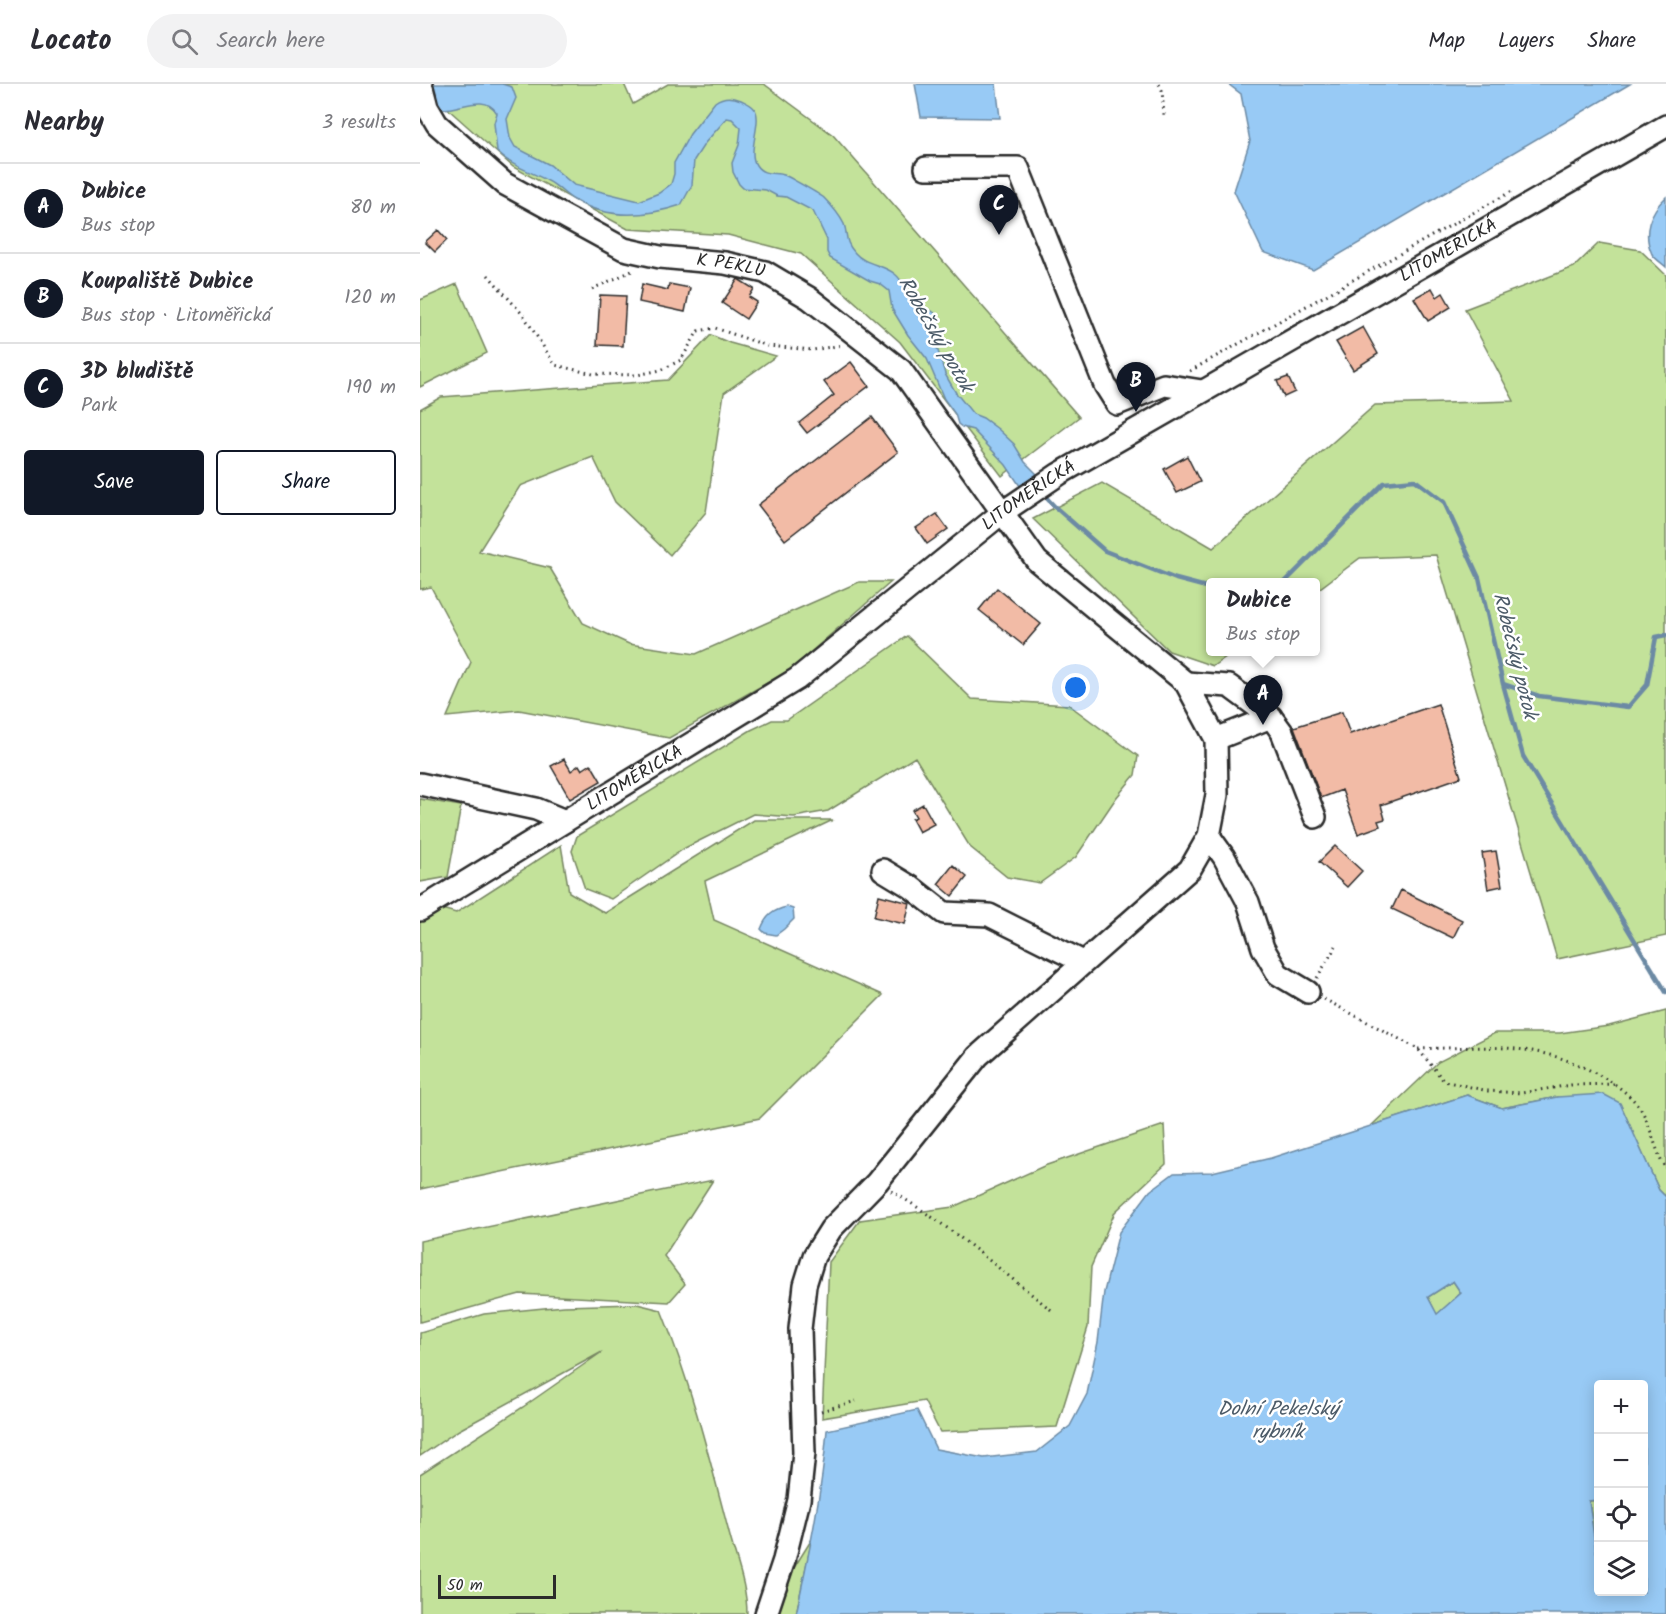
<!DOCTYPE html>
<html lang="en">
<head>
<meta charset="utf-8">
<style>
  body { margin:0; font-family:Kalam,sans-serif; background:#f2f2f3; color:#2b2b33 }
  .controls { position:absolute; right:18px; bottom:18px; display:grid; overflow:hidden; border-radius:6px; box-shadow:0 3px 15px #0003 }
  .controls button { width:54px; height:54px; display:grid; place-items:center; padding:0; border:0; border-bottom:2px solid #e1e1e2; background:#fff; color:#2b2b33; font:30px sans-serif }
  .scale { position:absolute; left:18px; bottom:15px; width:118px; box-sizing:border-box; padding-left:6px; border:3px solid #2b2b2b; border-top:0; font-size:16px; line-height:21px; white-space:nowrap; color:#2b2b2b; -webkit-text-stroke:4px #fff; paint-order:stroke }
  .you { position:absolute; left:656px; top:604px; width:21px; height:21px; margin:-15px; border:4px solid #fff; border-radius:50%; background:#1a73e8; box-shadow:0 0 0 9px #1a73e833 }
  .badge { display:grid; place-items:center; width:39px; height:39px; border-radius:50%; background:#111827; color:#fff; font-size:20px; font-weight:700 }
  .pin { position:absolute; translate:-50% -50px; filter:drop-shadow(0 2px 3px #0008) }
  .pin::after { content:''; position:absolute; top:32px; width:21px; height:18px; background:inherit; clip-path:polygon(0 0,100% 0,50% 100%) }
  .popup { position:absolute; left:786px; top:494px; width:114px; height:78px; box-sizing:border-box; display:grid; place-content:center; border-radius:6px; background:#fff; filter:drop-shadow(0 2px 4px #0005); font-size:20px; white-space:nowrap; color:#7c7c81 }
  .popup b { font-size:22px; color:#2b2b33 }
  .popup::after { content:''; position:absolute; left:50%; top:100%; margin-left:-12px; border:12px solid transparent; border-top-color:#fff }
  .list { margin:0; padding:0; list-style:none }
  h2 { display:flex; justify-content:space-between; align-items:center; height:78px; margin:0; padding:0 24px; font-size:26px }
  h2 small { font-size:20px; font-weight:400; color:#7c7c81 }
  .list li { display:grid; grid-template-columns:39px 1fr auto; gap:18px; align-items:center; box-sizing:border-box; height:90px; padding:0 24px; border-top:2px solid #e1e1e2 }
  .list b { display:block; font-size:22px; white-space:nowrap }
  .list p { margin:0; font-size:20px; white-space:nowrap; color:#7c7c81 }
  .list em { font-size:20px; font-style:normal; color:#7c7c81 }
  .actions { display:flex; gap:12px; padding:18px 24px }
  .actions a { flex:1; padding:14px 0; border:2px solid #111827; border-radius:6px; text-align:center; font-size:21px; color:#111827 }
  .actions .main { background:#111827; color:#fff }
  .icon { flex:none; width:33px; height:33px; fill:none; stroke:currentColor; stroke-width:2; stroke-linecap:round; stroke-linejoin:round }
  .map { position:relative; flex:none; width:1246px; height:1530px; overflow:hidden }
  header { display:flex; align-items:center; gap:36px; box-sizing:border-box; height:84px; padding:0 30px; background:#fff; border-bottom:2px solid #e1e1e2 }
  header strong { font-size:28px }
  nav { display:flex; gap:33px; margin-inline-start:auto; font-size:21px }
  .search { width:420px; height:54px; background:#f2f2f3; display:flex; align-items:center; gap:15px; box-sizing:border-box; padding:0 21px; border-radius:33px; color:#7c7c81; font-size:22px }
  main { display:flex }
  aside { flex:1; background:#fff }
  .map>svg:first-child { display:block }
  .green { fill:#c3e29a; stroke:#778662; stroke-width:1.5 }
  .water { fill:#98caf5; stroke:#6c8aa4; stroke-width:1.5; fill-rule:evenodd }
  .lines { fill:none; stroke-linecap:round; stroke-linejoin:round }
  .stream { stroke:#6c8aa4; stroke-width:4.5 }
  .building { fill:#f2bba6; stroke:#2b2b2b; stroke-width:1.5 }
  .minor-casing { stroke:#2b2b2b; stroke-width:26 }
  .path { stroke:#2b2b2b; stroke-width:3; stroke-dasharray:1.5 4.5; stroke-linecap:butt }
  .minor { stroke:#fff; stroke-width:21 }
  .labels { text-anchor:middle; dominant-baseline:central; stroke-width:5; stroke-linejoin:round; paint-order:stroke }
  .street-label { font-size:18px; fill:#2b2b2b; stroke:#fff }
  .water-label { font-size:20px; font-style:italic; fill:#4c5b68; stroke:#fff }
</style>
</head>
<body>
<header>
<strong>Locato</strong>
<div class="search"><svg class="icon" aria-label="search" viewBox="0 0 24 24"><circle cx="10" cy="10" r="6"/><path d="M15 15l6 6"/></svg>Search here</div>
<nav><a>Map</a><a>Layers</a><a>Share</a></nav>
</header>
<main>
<aside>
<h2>Nearby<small>3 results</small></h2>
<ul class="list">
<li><span class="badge">A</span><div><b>Dubice</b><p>Bus stop</p></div><em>80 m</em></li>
<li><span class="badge">B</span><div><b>Koupaliště Dubice</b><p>Bus stop · Litoměřická</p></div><em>120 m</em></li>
<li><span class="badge">C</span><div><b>3D bludiště</b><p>Park</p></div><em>190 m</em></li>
</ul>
<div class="actions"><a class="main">Save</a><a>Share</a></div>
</aside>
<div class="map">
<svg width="1246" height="1530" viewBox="0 0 1246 1530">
  <rect width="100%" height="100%" fill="#fff"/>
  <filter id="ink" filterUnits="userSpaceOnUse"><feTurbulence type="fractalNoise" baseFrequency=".0167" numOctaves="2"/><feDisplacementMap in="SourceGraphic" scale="12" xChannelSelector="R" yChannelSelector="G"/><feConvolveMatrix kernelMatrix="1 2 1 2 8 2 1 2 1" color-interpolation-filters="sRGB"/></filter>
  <g filter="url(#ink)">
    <path class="green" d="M26,0H204L213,20L248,0H344L413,51L659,333L582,392L480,258L381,170L308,151L208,145L93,83L29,26Z
      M1179,159L1220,166L1246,191V852L1137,875L1016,471L940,474L896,507V498H790V568H813L793,582L749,567L613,435L682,399L793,464L955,321L1094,317L1045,225L1154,183Z
      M37,200L67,269L0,303V216Z
      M291,251L310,259L356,272L304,309L286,428L250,471L195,418L173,373L100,402L59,467L130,484L163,539L209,560L276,570L439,498H471L370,586L249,654L99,626L27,633L51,578L11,503L0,505V325L21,313L248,296Z
      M487,552L552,615L649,621L718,672L715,691L696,714L656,773L620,799L587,793L550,763L495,673L408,727L374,733L333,730L265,764L191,815L165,805L152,767L157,752L331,646L352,636H367Z
      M0,715L41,722L28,793L0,798Z
      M334,736H413L285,797L294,836L463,911L340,1034L0,1105V819L36,829L141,761L149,808L185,829Z
      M1246,927V1113L1239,1106L1200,1020L1137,1013L1082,1024L1047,1011L951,1042L1018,978L1075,949H1140L1189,942Z
      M744,1041L746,1080L695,1128L671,1183L668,1243L637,1343L520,1348L504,1317L402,1334L409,1178L440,1136L533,1123L624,1082Z
      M293,1096L244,1172L265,1200L249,1218L100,1210L0,1238V1157Z
      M1033,1197L1041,1209L1017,1231L1008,1213Z
      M217,1220L241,1226C270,1297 289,1372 308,1445C315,1474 327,1500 327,1530H0V1390L103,1323L182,1268L39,1346L0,1372V1249L64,1230L144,1222Z
      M1178,1416V1471L1176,1468L1169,1417Z
      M392,1455L376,1530H345Z"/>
    <path class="water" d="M6,0H82L92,3L96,14L87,35L90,54L95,63L130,81L154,101L219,117L239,109L251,100L254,90V79L270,50L295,18C303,12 312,12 321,16C325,18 330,20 333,23C345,34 326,66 336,81C343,92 354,88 364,91C369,93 401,111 404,114C410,120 420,132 424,140C428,151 424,157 435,169C445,181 463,180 475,190C488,200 487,217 501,226C511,225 514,227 520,235L515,257L525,290L536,309L553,330L563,334L578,345L594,360L605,378L618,391L600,402L586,381L553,346L542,343L538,340L535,330L524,315L507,275L488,251L472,225L469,207L460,200L450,197L410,174L407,168V156L393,127L366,113L357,112L346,106L323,104L319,100L313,88L312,79L319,61L321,44L312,35L307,34L285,59L274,76L272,101L261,121C225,133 187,135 154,116C145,111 138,102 128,97C110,87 91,82 77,68L74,39L77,29C65,9 41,25 23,25L13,13Z
      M495,0H576L580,34L501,33Z
      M808,0H1210L893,186L843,168L814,107L830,57L821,10Z
      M1246,113V183C1242,179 1235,175 1232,170C1222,148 1230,128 1246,113Z
      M367,823L373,825L374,835L364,845L356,851L345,849L341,845C346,832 353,826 367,823Z
      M1183,1010L1200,1019L1239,1106L1246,1113V1530H376C389,1469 402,1409 407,1346L497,1326L516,1365L564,1374L617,1368L650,1342L667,1310L678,1258L684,1208L699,1148L730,1107L754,1089L792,1088L851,1074L1047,1011L1082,1024L1137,1013ZM1033,1197L1041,1209L1017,1230L1008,1213ZM1178,1300H1224V1508H1178V1471L1176,1468L1169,1417L1178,1416Z"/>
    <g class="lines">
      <path class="stream" d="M622,409L635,423L685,467L756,495L790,504
        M865,498L964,399L995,396L1024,418L1059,494L1083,600L1103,672L1246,908
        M1083,600L1119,612L1208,623L1227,601L1236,553L1246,551"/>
    </g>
    <path class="building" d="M18,146L27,156L15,168L5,158Z
      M318,195L334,205L329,213L337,218L326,235L302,219Z
      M222,200L248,206L249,200L270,204L265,228L219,218Z
      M1012,204L1017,213L1023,209L1031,223L1008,237L994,214Z
      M180,211L206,212L203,262L177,261Z
      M943,243L958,270L933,286L916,258Z
      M431,278L449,302L387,349L379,339L414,311L404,298Z
      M868,293L875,308L864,313L857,297Z
      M452,333L478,368L365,456L338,421Z
      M767,372L780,398L757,409L744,385Z
      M517,430L528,445L507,460L496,444Z
      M577,504L621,540L603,561L559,526Z
      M1018,620L1041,693L961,721L965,735L958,737L960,742L938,750L922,706L901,714L874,643L922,628L930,650Z
      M144,675L151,687L159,681L162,686L171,680L181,697L150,715L131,682Z
      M503,720L514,740L499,748L492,735L496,733L492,726Z
      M915,762L942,787L927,803L899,778Z
      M1076,767L1082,802L1068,805L1062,769Z
      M533,781L547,793L532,812L518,800Z
      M981,806L1042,836L1033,854L972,825Z
      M459,811L490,819L485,840L454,833Z"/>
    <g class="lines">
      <defs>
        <g id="minor">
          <path id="s1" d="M1,0L7,23L17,40L85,100L204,165L240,173L305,179L345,188L389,214L481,286L617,477L766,599L796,655L797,711L789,752L770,785L558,972L457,1098L411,1145L394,1172L385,1201L380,1245L384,1369L379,1416L364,1476L346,1530"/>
          <path d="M506,84H598L685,301L697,320L744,301L782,307"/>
          <path d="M766,599L809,602L851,633L862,648L895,733"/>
          <path d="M796,655L851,633"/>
          <path d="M0,700L116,725L145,737"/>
          <path d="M789,752L804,773L828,818L843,864L858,890L888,908"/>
          <path d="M463,786L491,803L524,829L569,831L663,878"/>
          <path id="s2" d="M0,826L377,595L583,428L639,390L1246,42"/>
        </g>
      </defs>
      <use href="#minor" class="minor-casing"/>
      <path class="path" d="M739,0L742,6L744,31
        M68,191L104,232L135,281L173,290L217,291L241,286L261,276L278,247L295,244L348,262L393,266L422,261
        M172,205L214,186
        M770,287L1094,106
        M897,894L916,862
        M904,915L998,965L1024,997L1068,1007L1101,1009L1151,1001L1197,1000
        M998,965C1063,963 1118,957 1177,990C1193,998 1209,1009 1220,1024C1228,1035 1236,1065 1242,1079L1246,1084
        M471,1107C530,1141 581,1187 634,1228
        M401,1327L436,1317"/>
      <use href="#minor" class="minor"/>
    </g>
  </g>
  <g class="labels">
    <g class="street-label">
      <text stroke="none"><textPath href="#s2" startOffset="1224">LITOMĚŘICKÁ</textPath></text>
      <text stroke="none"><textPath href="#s1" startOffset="378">K PEKLU</textPath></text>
      <text stroke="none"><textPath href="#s2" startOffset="738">LITOMĚŘICKÁ</textPath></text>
      <text stroke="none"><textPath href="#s2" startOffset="252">LITOMĚŘICKÁ</textPath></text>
    </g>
    <g class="water-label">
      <text transform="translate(515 251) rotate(60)">Robečský potok</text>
      <text transform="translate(1094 572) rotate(76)">Robečský potok</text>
      <text x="858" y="1326">Dolní Pekelský<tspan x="858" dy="23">rybník</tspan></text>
    </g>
  </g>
</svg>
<div class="controls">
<button>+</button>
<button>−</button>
<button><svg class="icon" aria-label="locate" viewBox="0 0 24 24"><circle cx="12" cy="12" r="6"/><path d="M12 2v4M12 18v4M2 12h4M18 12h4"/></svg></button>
<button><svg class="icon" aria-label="layers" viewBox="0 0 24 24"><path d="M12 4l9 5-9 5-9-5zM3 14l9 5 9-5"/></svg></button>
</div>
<div class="scale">50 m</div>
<div class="you"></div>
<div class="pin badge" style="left:843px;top:641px">A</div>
<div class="popup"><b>Dubice</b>Bus stop</div>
<div class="pin badge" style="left:716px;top:328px">B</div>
<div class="pin badge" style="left:579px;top:151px">C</div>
</div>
</main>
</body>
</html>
